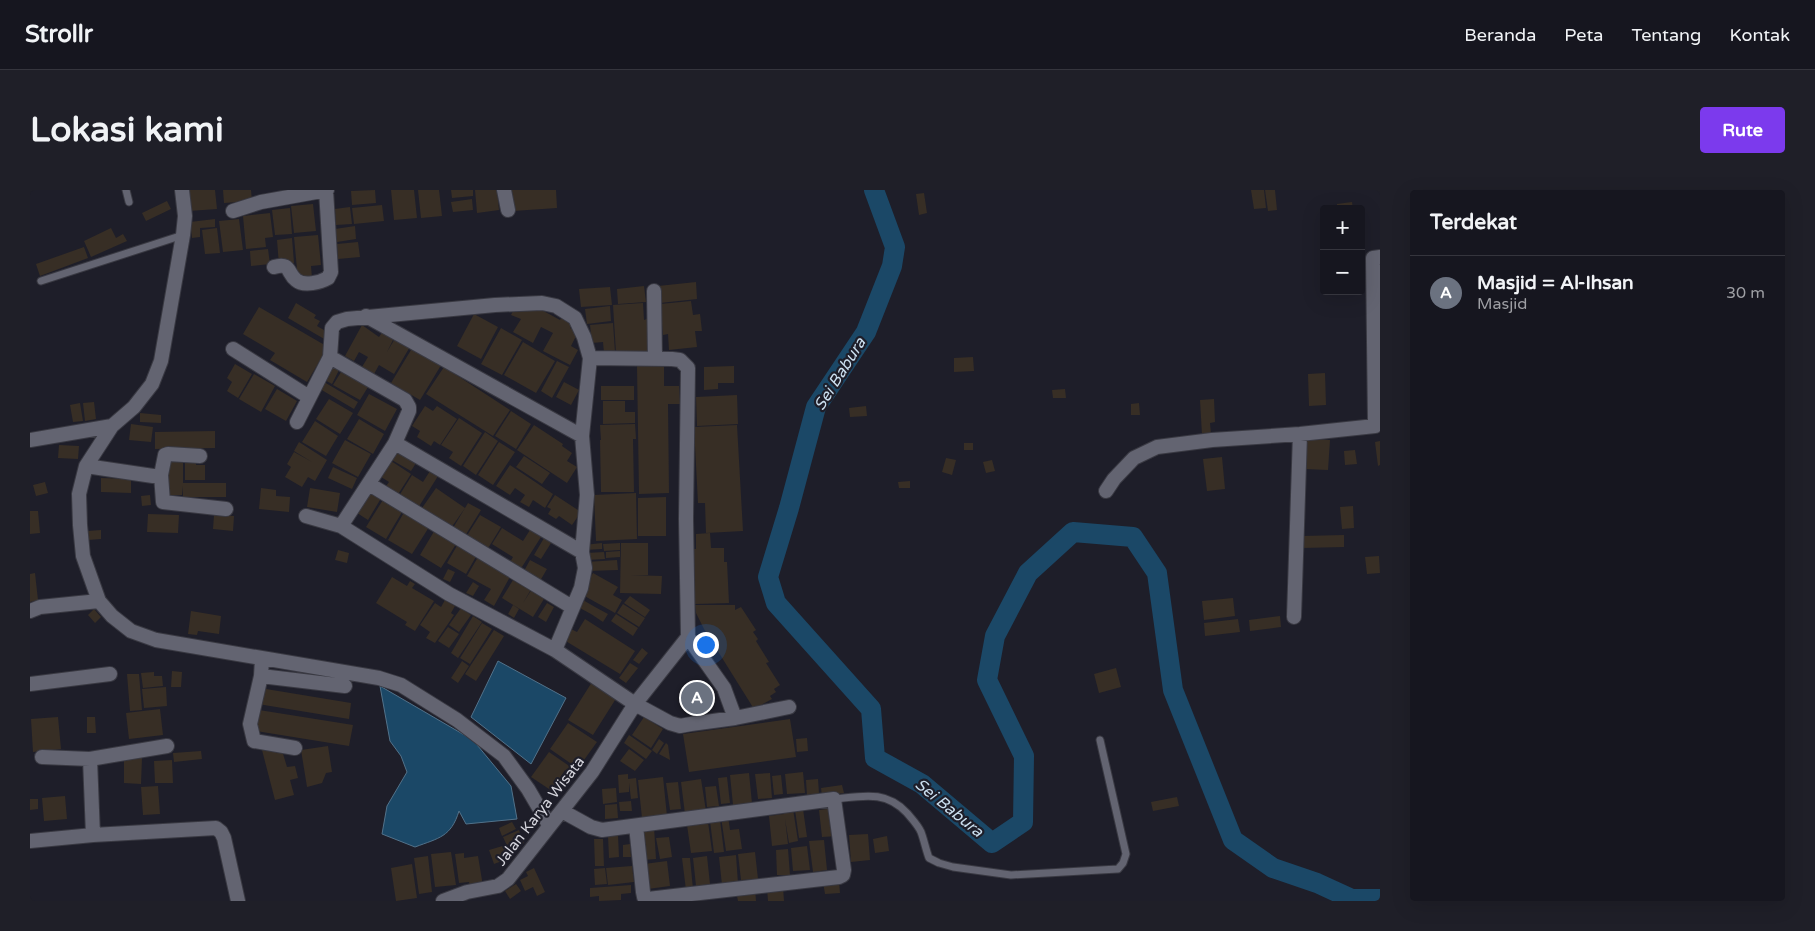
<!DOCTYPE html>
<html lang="id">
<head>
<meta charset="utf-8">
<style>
  body { margin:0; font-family:"Varela Round",sans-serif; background:#1f1f28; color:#f1f3f6 }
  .controls { position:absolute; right:15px; top:15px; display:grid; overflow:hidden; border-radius:5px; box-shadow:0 5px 20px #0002 }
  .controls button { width:45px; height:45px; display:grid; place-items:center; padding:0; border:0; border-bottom:1px solid #35353d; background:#16161f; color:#f1f3f6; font:25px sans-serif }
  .you { position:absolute; left:675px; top:454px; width:18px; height:18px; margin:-12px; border:4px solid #fff; border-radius:50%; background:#1a73e8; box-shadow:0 0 0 8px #1a73e833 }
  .badge { display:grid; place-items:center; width:32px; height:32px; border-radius:50%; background:#7c3aed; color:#fff; font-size:16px; font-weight:700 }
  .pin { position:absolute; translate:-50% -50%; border:2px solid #fff; box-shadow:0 1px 5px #0006 }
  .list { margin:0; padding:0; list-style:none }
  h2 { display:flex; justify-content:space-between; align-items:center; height:65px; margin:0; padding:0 20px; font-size:21px }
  h2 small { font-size:16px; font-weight:400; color:#9e9fa4 }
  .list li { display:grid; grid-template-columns:32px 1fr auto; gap:15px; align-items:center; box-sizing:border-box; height:75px; padding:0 20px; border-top:1px solid #35353d }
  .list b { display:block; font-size:19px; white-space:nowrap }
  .list p { margin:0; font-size:16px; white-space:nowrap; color:#9e9fa4 }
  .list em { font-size:16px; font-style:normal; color:#9e9fa4 }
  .map { position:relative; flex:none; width:1350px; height:711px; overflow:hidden; border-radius:5px }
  header { display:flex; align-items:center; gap:30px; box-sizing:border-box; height:70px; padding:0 25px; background:#16161f; border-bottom:1px solid #35353d }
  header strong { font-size:24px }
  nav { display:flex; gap:28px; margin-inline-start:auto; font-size:18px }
  .intro { display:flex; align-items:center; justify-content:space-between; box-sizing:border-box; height:120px; padding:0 30px }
  h1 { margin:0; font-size:35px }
  .button { padding:12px 22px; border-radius:5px; background:#7c3aed; color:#fff; font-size:18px; font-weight:700 }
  main { display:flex; gap:30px; padding:0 30px }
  aside { flex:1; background:#16161f; border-radius:5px; box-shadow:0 5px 20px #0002 }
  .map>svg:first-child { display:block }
  .water { fill:#1b4867; stroke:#52728a }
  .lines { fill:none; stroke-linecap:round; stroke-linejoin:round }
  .river { stroke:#1b4867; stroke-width:20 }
  .building { fill:#372e25 }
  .service-casing { stroke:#393942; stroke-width:9 }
  .minor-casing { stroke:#393942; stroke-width:16 }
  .service { stroke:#636471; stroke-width:7 }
  .minor { stroke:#636471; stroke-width:14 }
  .labels { text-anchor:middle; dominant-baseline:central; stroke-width:4.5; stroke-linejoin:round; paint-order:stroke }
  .street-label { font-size:15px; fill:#d4d4dc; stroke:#1e1e29 }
  .water-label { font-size:16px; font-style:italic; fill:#cbdfef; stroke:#1e1e29 }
</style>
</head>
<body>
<header>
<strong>Strollr</strong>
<nav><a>Beranda</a><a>Peta</a><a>Tentang</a><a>Kontak</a></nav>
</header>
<div class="intro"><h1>Lokasi kami</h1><a class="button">Rute</a></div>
<main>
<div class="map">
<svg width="1350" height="711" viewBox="0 0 1350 711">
  <rect width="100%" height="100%" fill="#1e1e29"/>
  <path class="water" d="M468,471L536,508L501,574L441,527Z
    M350,496L443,550L481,596L487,629L436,634L429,621C421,647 409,648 385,657L352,644L357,616L377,582L371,566L360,551Z"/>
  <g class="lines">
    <path class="river" d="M844,0L865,57L862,76L836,142L786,217L759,318L738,387L746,413L841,519L845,568L892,594L962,653L993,632L994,566L957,490L965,446L998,383L1043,342L1103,347L1127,383L1143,500L1203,650L1243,678L1287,693L1322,709H1350"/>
  </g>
  <path class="building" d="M157,0H185L187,19L159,21Z
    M193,0H221L222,11L194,13Z
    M345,0L346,13L322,15L321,1Z
    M361,0H384L387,28L364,30Z
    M388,0H409L412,26L391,28Z
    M421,0H443V6L422,8Z
    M445,0H467L469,20L447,23Z
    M482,0H526L527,18L483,21Z
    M1221,0H1234L1236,18L1224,19Z
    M1235,0H1245L1247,20L1238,21Z
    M894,3L897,23L889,25L886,4Z
    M442,9L443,20L423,22L421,12Z
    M137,11L141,19L116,31L112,23Z
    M1322,12L1323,19H1307V14Z
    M283,14L286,41L264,43L261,16Z
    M352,15L354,31L324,34L322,18Z
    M320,17L322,34L306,35L305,19Z
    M260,18L262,44L245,45L242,20Z
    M240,23L243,47L235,48L236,57L216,59L213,26Z
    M185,29V37L170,38V47L162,48L160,32Z
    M209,29L213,60L193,62L189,31Z
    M325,36L326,49L307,52L305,39Z
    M81,38L86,48L93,44L97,51L61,67L54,51Z
    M187,38L190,63L175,64L172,40Z
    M288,45L291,75L281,76L282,88L268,90L264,47Z
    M262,48L264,73L249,75L247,50Z
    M328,52L330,67L308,69L307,54Z
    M54,57L58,68L10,86L6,74Z
    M238,59L240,74L221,76L220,61Z
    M666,92L667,109L630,113L628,96Z
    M614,96L616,112L588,114L587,99Z
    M580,97L582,115L551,117L549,99Z
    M661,111L663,125L670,124L672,141H665L667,157L639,160L638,144L633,145L630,114Z
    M266,113L286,125L284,128L290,131L287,136L299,143L296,150L258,128Z
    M499,113L530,130L533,125L544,131L540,138L548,142L541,156L548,160L540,175L513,161L523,143L511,137L503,153L483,142L491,129L481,125L486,115Z
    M613,113L614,130L617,129L619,161L586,163L583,115Z
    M580,116L581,131L557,134L555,119Z
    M229,117L298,157L277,192L240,170L245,163L213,144Z
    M444,124L468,137L451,169L427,156Z
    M583,133L585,162L574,163L573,152L562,153L560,135Z
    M332,135L349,147L355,138L366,144L357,162L366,147L381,155L364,184L349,175L344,184L332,177L338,167L329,162L324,171L315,166Z
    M471,138L492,150L472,185L451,174Z
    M493,152L525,171L506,203L474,185Z
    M384,155L413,172L390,210L361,193Z
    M943,167L944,181L924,182V168Z
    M527,171L539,177L522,208L511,201Z
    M205,174L222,184L208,208L197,201L202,192L197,188Z
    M634,175V196H649L650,214H638L639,303L609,304L607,176Z
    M300,176L309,180L302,194L293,189Z
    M704,176V193H688V199L674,200V177Z
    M414,177L480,220L463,246L396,204Z
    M311,182L338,197L330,210L303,195Z
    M1295,183L1296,215L1279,216L1278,184Z
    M224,184L245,196L231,222L209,209Z
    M294,192L328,212L324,219L290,199Z
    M534,192L549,200L541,215L526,207Z
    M571,196H604V210H571Z
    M247,199L267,211L256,231L235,219Z
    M1035,199L1036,208H1023L1022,200Z
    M339,204L367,219L355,241L327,225Z
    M707,205L708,234L667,236L666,207Z
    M299,209L323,223L310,244L286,229Z
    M1184,209L1185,232L1180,233L1181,244L1172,245L1170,210Z
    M573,211H595V222H605V233L573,234Z
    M64,212L66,229L55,231L53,213Z
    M50,213L53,231L43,232L40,215Z
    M1109,213L1110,225H1101V214Z
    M395,216L403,221L407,216L427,229L410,255L404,251L401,256L387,247L390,241L382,236Z
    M836,216L837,226L820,227L819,218Z
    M481,221L501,234L486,259L465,246Z
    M110,223L131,225V233L110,232Z
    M429,228L452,243L431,276L419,268L423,262L411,255Z
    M329,229L354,244L343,264L317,249Z
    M285,231L308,246L296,266L272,252Z
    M101,234L123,237L121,252L99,250Z
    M605,234L606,249H603L604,302H571L570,250H584H571L570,235Z
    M504,235L533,254L532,256L542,263L537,271L547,277L537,293L487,260Z
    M707,235L713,341L676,343L675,313H668L664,237Z
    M185,241V258L125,259V242Z
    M455,242L468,251L446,285L433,276Z
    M1277,249L1300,250L1298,280L1275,279Z
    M315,250L341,264L328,287L302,273Z
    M1350,251V275L1348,276L1345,252Z
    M269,252L297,270L285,291L278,287L272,297L255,287L261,277L257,274L264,262L282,272L264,261Z
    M469,252L485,262L463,295L448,285Z
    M934,253H943V260H934Z
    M29,255L49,256L48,269L28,268Z
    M366,260L386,273L381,281L360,269Z
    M1325,260L1327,274L1315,275L1314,261Z
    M494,266L520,283L512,294L486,277Z
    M1192,267L1195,299L1177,301L1173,269Z
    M916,268L926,270L922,285L912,282Z
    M358,269L381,284L367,306L354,299L359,292L348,285Z
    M139,270H153V293H196V307H153V296L152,305H139Z
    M155,270H166V275H175V290H155Z
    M962,270L965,281L956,283L953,272Z
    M480,275L523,304L515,318L503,310L499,317L490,312L495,305L485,298L480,305L466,296Z
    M303,277L327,288L322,299L298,288Z
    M400,281L408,286L388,318L369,306L382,285L393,292Z
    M71,288L101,289V303L71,302Z
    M880,291V298H869L868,292Z
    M15,292L18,303L6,306L3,295Z
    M339,296L353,305L338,330L324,321Z
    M231,298L246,300V306L260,307L259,322L229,319Z
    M280,298L310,303L307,322L277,317Z
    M406,298L435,318L421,338L392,318Z
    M606,303L607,349L566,351L564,305Z
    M120,305L121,315L112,316L111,306Z
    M356,305L375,317L356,349L336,337Z
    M525,305L551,322L542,335L529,326L526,329L518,324L521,319L517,317Z
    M636,307V346H608V308Z
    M438,313L451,320L435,346L423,338Z
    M1323,316L1324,338L1312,339L1310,317Z
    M376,319L401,334L382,364L358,350Z
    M0,321H8L10,343L0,344Z
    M118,324L149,325L148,343L117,342Z
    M184,325L204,326L203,341L183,339Z
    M450,325L471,337L457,360L436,347Z
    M406,338L428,351L411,378L390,365Z
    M472,338L493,351L500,340L511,347L490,380L479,374L483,367L462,354Z
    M71,340V349L58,350V341Z
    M680,343L681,358H694V372H697L699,413L665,414L662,359H666V344Z
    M1314,345V357L1272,358V346Z
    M514,348L521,353L511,369L504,365Z
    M572,353V359L554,360V355Z
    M590,353V360L574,361L573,354Z
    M591,353H618V385H601L632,386L631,404L590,403Z
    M428,354L447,365L436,384L417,373Z
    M308,360L319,363L317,373L305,370Z
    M590,361V367L576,368V362Z
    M574,362L575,369L556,370V363Z
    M1349,366L1350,383L1337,384L1335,367Z
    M448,367L482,383L464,416L454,410L461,399L437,386Z
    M500,370L517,379L510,391L494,381Z
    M587,370L588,380L557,381V372Z
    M418,379L425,382L420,392L413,389Z
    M5,383L8,410L0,412V384Z
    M563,383L588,397L583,405L592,410L585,423L551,404Z
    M362,387L377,396L380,391L385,394L382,398L404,411L385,441L375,435L377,432L346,413Z
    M483,390L491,395L493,391L503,396L493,413L504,396L517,404L503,427L472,408Z
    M443,392L449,396L443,406L436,403Z
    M600,406L620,420L615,427L594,413Z
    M1203,408L1205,426L1174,430L1172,411Z
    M415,410L425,416L421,423L424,425L405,453L396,448L400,442L390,435L405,413L411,417Z
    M553,410L565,417L561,424L548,417Z
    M517,413L524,417L516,432L508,427Z
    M593,414L615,428L609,437L587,423Z
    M483,415L489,419L484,428L478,424Z
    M665,415H705V420L711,417L726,440L723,442L728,449L726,451L739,472L736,473L750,495L744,499L746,502L740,506L742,509L724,519L674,439L666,423Z
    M565,417L578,424L573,432L561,424Z
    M431,418L441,425L429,442L419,435Z
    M64,419L71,427L65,433L58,425Z
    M161,421L191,426L189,444L168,441L167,445L158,444Z
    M586,424L608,438L603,446L581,431Z
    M443,426L452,432L428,468L421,463Z
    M1250,426L1251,437L1220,441L1219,430Z
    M555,429L605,461L590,484L534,450L541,439L547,442Z
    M1208,429L1210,442L1175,446L1174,433Z
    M452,433L462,439L440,474L430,468Z
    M418,437L429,444L419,458L408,451Z
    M464,440L474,446L446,491L435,484Z
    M612,458L618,463L609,474L603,470Z
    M432,471L439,476L428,493L421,488Z
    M600,473L608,478L596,493L589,488Z
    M1086,478L1091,497L1069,503L1064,484Z
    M142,481L152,482L151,497H141Z
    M124,482V486H132L133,496L113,498L111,483Z
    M97,484H109L112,520L100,521Z
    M562,492L587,507L563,545L538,530Z
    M658,493L682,498L677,522L653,517Z
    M136,497L137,516L114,518L112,499Z
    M230,498L321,513L319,529L228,514Z
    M130,519L133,545L99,549L96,523Z
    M229,520L323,535L319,556L226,541Z
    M28,527L31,559L3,562L1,529Z
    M57,527H65L66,543H57Z
    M614,527L633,539L621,558L602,545Z
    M760,529L766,567L659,582L653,544Z
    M538,533L567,552L554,570L549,567L543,575L520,559Z
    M599,545L622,561L616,569L594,553Z
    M777,548L778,561L767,562L766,549Z
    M629,549L634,553L627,564L622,560Z
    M636,553L638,555L640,570L629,564Z
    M298,556L302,582L296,583L292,593L277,597L271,560Z
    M251,557L257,577L265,576L268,588L260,590L264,605L245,610L232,560Z
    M599,559L614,570L605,581L590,571Z
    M171,561L172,569L144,572L143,563Z
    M519,562L545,580L541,585L535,580L528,591L535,596L528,605L501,587Z
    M94,568H112L111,594L94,593Z
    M142,570L143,593H125L124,571Z
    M773,582L775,603L757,604L755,584Z
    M719,583L722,613L703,615L700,585Z
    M740,583L742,608L728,609L725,584Z
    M598,584V589L606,588L608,608L601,609L599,593V602L589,603L588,585Z
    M751,585L753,604L744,605L742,586Z
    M633,587L637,626L612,628L608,590Z
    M697,587L700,613L691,614L688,588Z
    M671,589L676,621L655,624L651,592Z
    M788,589L789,604L777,605L776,590Z
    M648,592L651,619L640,620L636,593Z
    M812,595L814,603L792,606L791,598Z
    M128,596L130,624L113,625L111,597Z
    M686,596L689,616L677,617L675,597Z
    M586,598L587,612L573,614L572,599Z
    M35,606L37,629L14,631L12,608Z
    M1147,607L1149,616L1123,621L1121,612Z
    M0,609H8V619L0,620Z
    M601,611L602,621H590L589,612Z
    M587,614L588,628L575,629V615Z
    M805,618L808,646L792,647L789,620Z
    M763,619L768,651L759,653L755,629L758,654L742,656L739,626L754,624V620Z
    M773,619L777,647L769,648L765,620Z
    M698,626L700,640L709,639L712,659L696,661L691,627Z
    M690,630L694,662L684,663L680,631Z
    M482,632L486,639L472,646L469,638Z
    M678,632L682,661L661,663L657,635Z
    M624,637L626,669L613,670L611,638Z
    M489,640L494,653L479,660L473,647Z
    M838,644L840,670L821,672L819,645Z
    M588,645L589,667L579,668L578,646Z
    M857,646L859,661L845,663L843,649Z
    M639,647L642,667L630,669L626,648Z
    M564,649H573L574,676H565Z
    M794,650L797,680L783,682L779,651Z
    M600,654L601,667H593V655Z
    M476,655L480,668L464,674L459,660Z
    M777,656L780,680L763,681L761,658Z
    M758,659L760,685H747L746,660Z
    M421,662L426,695L405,697L401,664Z
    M725,662L728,689L711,690L708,664Z
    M434,663V668L448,666L453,696L440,698L439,692L429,693L425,664Z
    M706,665L708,693L692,695L689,667Z
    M398,666L402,702L389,704L384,668Z
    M677,666L680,694L666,696L663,668Z
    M652,668H660L663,699L656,700Z
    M637,671L640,696L618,699L614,674Z
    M382,674L387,708L366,711L361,678Z
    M602,676L604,692L578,695L576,678Z
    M504,678L515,702L507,706L503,697L495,701L490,690L498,686L496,682Z
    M575,678L577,694L565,695L564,679Z
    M809,691L810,703L795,704L793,692Z
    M486,694L491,701L480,709L475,701Z
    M601,695V703L591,704V710L569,711V706L560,707V698Z
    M753,697L754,711H738L737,698Z
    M725,698L726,711H708L706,701Z"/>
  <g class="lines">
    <defs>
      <path id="service" d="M96,0L99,12
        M11,91L153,45
        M804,609C833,606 856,600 877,623C882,629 888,635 891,642C894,650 896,660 899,668L909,673L923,677L981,685L1088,679L1093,673L1096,664L1070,550"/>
      <path id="minor" d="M152,0L155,26L153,45L131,171L122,194L104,217L82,236L56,276L49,304L50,335L53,366L69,411L82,426L101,441L126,450L349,488L371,495L427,530L474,566L498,599L519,635
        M474,0L478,20
        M203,21L231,12L297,0
        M244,77C261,72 257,83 266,90C274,97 291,92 298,88L301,82L296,0
        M624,101L625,169
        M336,126L552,246
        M203,159L279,207
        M300,167L375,210L379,217V221L365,253L311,336
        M267,232L300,167L302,138L307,132L317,129L465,115L512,113L526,116L545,128L554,147L560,168L552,246L557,305L552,362L555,378L551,398L525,460
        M0,250L82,236
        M365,253L552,362
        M56,276L123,286L131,285L133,312L196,319
        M131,285L135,265L138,264L170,266
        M339,294L542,417
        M1076,301L1084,289L1104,268L1127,257L1182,250L1270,244L1345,236L1343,68L1350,67
        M276,326L311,336L419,404L525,460L605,514L640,533L650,536L661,534L705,528L759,517
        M0,421L10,417L69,411
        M1264,427L1270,244
        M658,447L694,498L705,528
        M232,469L231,486L220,534L224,551L265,558
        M231,486L315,496
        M0,494L80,484
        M12,567L60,569L137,556
        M60,569L63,645
        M532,621L561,637L572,640L804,609L814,680L813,685L809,687L618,709L614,707L613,702L606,636
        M0,651L63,645L186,638L191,642L194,648L208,711
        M413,711L437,702L468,696L478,689L562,582L605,514L658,447L656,329L658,178L650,170L642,169L560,168"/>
    </defs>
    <use href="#service" class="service-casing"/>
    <use href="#minor" class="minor-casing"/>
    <use href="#service" class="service"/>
    <use href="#minor" class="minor"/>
  </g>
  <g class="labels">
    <g class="street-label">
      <text transform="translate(510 621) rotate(-52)">Jalan Karya Wisata</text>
    </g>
    <g class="water-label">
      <text transform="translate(810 184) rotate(-58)">Sei Babura</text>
      <text transform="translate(919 618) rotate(39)">Sei Babura</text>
    </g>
  </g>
</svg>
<div class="controls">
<button>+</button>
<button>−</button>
</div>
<div class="you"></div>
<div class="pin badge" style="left:667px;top:508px;background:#6b7280">A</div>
</div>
<aside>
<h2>Terdekat<small></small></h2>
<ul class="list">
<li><span class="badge" style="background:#6b7280">A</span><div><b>Masjid = Al-Ihsan</b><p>Masjid</p></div><em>30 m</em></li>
</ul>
</aside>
</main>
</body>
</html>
